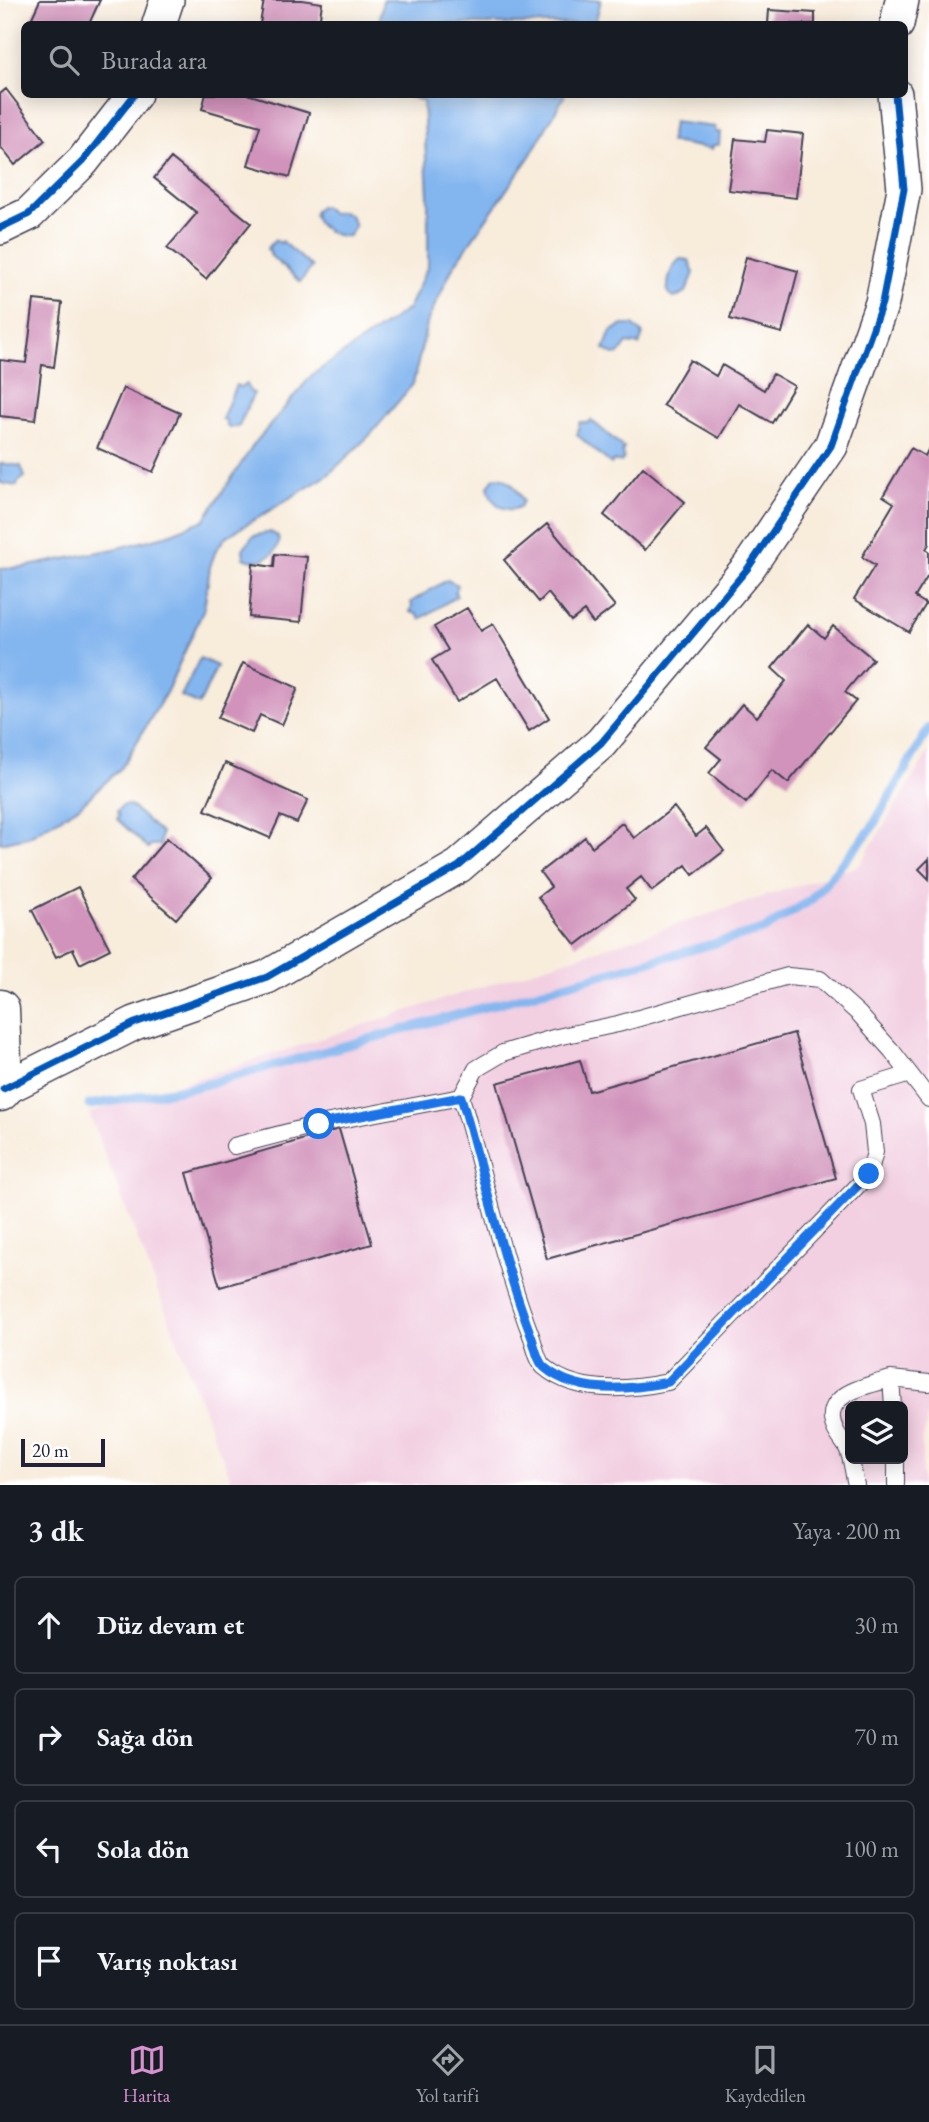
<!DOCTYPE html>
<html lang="tr">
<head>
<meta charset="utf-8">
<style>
  body { margin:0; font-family:"EB Garamond",serif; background:#20242c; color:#f1f3f6 }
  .controls { position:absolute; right:21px; bottom:21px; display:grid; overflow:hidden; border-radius:10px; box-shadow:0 4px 18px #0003 }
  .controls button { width:63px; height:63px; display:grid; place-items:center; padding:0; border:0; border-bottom:2px solid #363941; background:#171b24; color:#f1f3f6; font:35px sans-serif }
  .scale { position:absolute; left:21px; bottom:18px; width:84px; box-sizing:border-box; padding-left:7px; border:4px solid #22223b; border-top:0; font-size:19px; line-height:24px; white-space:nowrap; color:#22223b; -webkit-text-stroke:5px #fff; paint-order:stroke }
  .stop { position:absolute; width:21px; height:21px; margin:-16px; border:5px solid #1a73e8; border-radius:50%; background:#fff }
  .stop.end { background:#1a73e8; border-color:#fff; box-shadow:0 2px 7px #0008 }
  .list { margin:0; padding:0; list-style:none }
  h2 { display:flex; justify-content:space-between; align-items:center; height:91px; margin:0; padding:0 28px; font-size:30px }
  h2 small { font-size:23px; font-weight:400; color:#9ea1a6 }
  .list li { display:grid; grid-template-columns:46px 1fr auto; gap:21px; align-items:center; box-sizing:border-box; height:98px; margin:0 14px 14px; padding:0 14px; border:2px solid #363941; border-radius:10px }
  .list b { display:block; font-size:26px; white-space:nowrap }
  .list em { font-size:23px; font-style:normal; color:#9ea1a6 }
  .icon { flex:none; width:38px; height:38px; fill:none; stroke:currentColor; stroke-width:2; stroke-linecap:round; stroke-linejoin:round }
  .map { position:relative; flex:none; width:929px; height:1485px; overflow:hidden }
  .search { position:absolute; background:#171b24; box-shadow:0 4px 18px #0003; left:21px; right:21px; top:21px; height:77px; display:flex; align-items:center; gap:18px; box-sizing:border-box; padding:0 24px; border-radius:10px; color:#9ea1a6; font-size:26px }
  .sheet { height:539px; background:#171b24 }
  nav { display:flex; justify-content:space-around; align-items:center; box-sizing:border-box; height:98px; border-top:2px solid #363941; background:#171b24; font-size:19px; color:#9ea1a6 }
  nav a { display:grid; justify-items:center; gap:4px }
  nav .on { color:#d690ce }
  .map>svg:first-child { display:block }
  .built { fill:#f2cfe1; fill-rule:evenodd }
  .water { fill:#83b5ef; stroke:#526c95; stroke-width:2 }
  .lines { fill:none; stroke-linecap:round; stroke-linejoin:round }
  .stream { stroke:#83b5ef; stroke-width:9 }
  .building { fill:#d193bb }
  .service-casing { stroke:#424053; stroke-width:18 }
  .minor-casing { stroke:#424053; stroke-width:36 }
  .tertiary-casing { stroke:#424053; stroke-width:41 }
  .service { stroke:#fff; stroke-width:16 }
  .minor { stroke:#fff; stroke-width:33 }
  .tertiary { stroke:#fff; stroke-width:38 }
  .cycleway-casing { stroke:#fff; stroke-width:11 }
  .cycleway { stroke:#0057b8; stroke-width:7 }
  .route { stroke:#1a73e8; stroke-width:9 }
</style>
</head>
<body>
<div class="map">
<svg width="929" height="1485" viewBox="0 0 929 1485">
  <rect width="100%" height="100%" fill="#fff"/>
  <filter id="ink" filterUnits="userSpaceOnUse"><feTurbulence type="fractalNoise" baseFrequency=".0143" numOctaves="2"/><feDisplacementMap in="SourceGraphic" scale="14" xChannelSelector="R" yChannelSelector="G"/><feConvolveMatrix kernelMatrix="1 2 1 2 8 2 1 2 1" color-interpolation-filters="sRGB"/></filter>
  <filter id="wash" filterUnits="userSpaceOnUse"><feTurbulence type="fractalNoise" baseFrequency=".00686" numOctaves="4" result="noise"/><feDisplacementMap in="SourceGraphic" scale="28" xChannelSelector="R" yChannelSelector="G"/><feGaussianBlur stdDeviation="1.57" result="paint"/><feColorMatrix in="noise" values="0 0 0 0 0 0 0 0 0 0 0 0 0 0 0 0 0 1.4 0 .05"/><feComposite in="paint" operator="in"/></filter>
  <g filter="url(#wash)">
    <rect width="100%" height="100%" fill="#f8ecdb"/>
    <path class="built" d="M929,751V1410L922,1442V1485H233L89,1113L859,866ZM850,1406H903V1459H850Z"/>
    <path class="water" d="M383,0H601L595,24H379Z
      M404,95H565L530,156L453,267L428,320L413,384L371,434L328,475L226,537L216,550L210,567L204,609L167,691L122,767L80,806L28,837L0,843V569L23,567L114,549L161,537L204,520L254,444L312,375L408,309L428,266V196L423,101Z
      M673,122L715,127V132H720L719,145H713L712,149L670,142Z
      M319,207H324L332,213L343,212L350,215L355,225L349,236C336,238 314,227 314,212Z
      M275,240L280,243L282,241L312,267L300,282L270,255L271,253L267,249Z
      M680,259L689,260L694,273L686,292L674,298L668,293C667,281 670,267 680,259Z
      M633,325L643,334L639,345L627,343L619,354L614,355L604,349L611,331L623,325Z
      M247,384L250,392L254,393L239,426L229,428L226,425V420L222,419L236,385L240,387Z
      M591,420L624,448L622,451L624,458L621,462L614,461L611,464L577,435L580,422L588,423Z
      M0,463L21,466L25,477L18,482L17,486L0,483Z
      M499,477C512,480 517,490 523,501L520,507C504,514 490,503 488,486L494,478Z
      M270,532L278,536L279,543C274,557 258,565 244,558L243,549L253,536Z
      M447,580L458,585L455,593L457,596L420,619L417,614L410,612L412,606L411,602Z
      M200,658L217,666L199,705L181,696Z
      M123,805H130L161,833L160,845H151L148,848L117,819L119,816L117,811Z"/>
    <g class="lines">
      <path class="stream" d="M89,1105L196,1087L763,930L811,900L871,829L929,728"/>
    </g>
    <g id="blocks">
      <path class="building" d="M40,0H100L89,24H29Z
        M264,0H302L322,3L319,24H260Z
        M769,10L815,13V24H768Z
        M6,89L45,140L15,165L0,146V94Z
        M206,94H247L309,113L290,177L248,165L260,126L202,109Z
        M767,130L803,134L796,198L728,190L735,139L765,142Z
        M171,158L251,223L206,279L167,248L197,213L154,178Z
        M746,257L798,271L782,333L730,319Z
        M34,300L62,303L54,367L42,365L35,420L0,416V360L26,363Z
        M690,360L716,376L722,365L764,390L773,374L794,386L772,423L739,404L719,438L663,405Z
        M123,388L180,413L153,472L97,448Z
        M911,448L925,456L929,448V544L926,549L929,551V574L915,597L926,604L909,632L854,599L875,565L862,557L894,503L883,496Z
        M643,467L685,502L645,550L604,515Z
        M547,524L615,606L593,623L584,611L571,621L548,593L539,602L504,560Z
        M275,554L307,557L301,622L249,617L253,564L274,567Z
        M467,608L481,631L493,624L549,718L529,731L497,678L457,702L432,660L448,650L434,627Z
        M808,624L824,638L833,626L873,659L845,692L856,701L788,783L772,770L746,803L709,773L721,759L706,747L742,704L757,717L786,681L772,668Z
        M243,663L298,688L282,725L260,715L252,733L218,718Z
        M225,763L308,800L297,823L280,816L270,838L205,810Z
        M674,807L696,836L706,828L724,851L693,875L686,865L652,891L641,877L626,889L635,900L576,945L538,897L551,887L540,872L585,837L592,847L622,823L634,838Z
        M167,838L212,878L176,919L131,880Z
        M929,859V879L919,869Z
        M78,887L110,949L80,964L73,949L56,957L32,910Z
        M794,1033L836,1178L547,1259L497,1083L580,1060L589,1091Z
        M339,1129L372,1244L220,1287L187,1173Z"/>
    </g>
  </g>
  <g filter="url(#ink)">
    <use href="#blocks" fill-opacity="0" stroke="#424053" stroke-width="2"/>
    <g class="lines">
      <defs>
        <path id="service" d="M910,1074L861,1089L872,1124L875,1152L869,1174L668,1382C629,1390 576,1395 544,1367C538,1362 535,1347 532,1338C502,1260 485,1177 461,1097L476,1069L503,1053L557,1037L618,1024L788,976L820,979L859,1014L892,1051L929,1099
          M234,1146L319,1124L461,1097
          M893,1406L891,1379L929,1383
          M856,1485C853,1473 852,1458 847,1448C843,1441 838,1436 835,1429C819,1394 868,1385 891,1379
          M896,1485V1459"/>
        <path id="minor" d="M159,24L167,0
          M897,24L902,0
          M0,228L29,214L83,161L135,94
          M3,1089L135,1023L267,977L459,866L601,743L748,568L831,446L882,303L904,189L895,94"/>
        <path id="tertiary" d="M0,1009L3,1089L0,1092"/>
      </defs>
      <use href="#service" class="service-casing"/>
      <use href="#minor" class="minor-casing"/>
      <use href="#tertiary" class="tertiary-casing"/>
      <use href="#service" class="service"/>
      <use href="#minor" class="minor"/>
      <use href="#tertiary" class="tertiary"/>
      <defs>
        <path id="cycleway" d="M0,228L29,214L83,161L135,94
          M3,1089L135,1023L267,977L459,866L601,743L748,568L831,446L882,303L904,189L895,94"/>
      </defs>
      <use href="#cycleway" class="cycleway-casing"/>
      <use href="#cycleway" class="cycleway"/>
    </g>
  </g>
  <g class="lines" filter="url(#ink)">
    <path class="route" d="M319,1124L461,1097C485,1177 502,1260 532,1338C535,1347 538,1362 544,1367C576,1395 629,1390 668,1382L869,1174"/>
  </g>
</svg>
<div class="controls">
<button><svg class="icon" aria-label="layers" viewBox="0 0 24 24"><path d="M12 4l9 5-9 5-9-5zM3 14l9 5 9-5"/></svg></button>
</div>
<div class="scale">20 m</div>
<div class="stop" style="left:319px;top:1124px"></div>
<div class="stop end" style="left:869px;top:1174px"></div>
<div class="search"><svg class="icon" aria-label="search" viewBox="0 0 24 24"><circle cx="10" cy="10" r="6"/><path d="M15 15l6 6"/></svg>Burada ara</div>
</div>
<section class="sheet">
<h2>3 dk<small>Yaya · 200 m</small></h2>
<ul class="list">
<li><svg class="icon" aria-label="ahead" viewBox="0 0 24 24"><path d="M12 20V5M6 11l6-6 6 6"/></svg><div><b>Düz devam et</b></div><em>30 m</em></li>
<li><svg class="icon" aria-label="right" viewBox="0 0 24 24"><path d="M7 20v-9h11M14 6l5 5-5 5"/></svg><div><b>Sağa dön</b></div><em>70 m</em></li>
<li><svg class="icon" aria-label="left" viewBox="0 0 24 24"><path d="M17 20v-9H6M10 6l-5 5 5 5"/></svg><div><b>Sola dön</b></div><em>100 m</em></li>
<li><svg class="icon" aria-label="arrive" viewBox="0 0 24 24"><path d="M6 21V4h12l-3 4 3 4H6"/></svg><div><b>Varış noktası</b></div></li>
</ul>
</section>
<nav>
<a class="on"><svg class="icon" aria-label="map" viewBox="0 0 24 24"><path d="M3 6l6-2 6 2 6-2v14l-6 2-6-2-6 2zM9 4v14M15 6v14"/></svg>Harita</a>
<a><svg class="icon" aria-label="directions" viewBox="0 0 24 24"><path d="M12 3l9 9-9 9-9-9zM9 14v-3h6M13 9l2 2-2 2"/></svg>Yol tarifi</a>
<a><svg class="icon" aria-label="saved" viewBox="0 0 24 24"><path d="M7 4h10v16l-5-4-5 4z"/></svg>Kaydedilen</a>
</nav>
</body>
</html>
